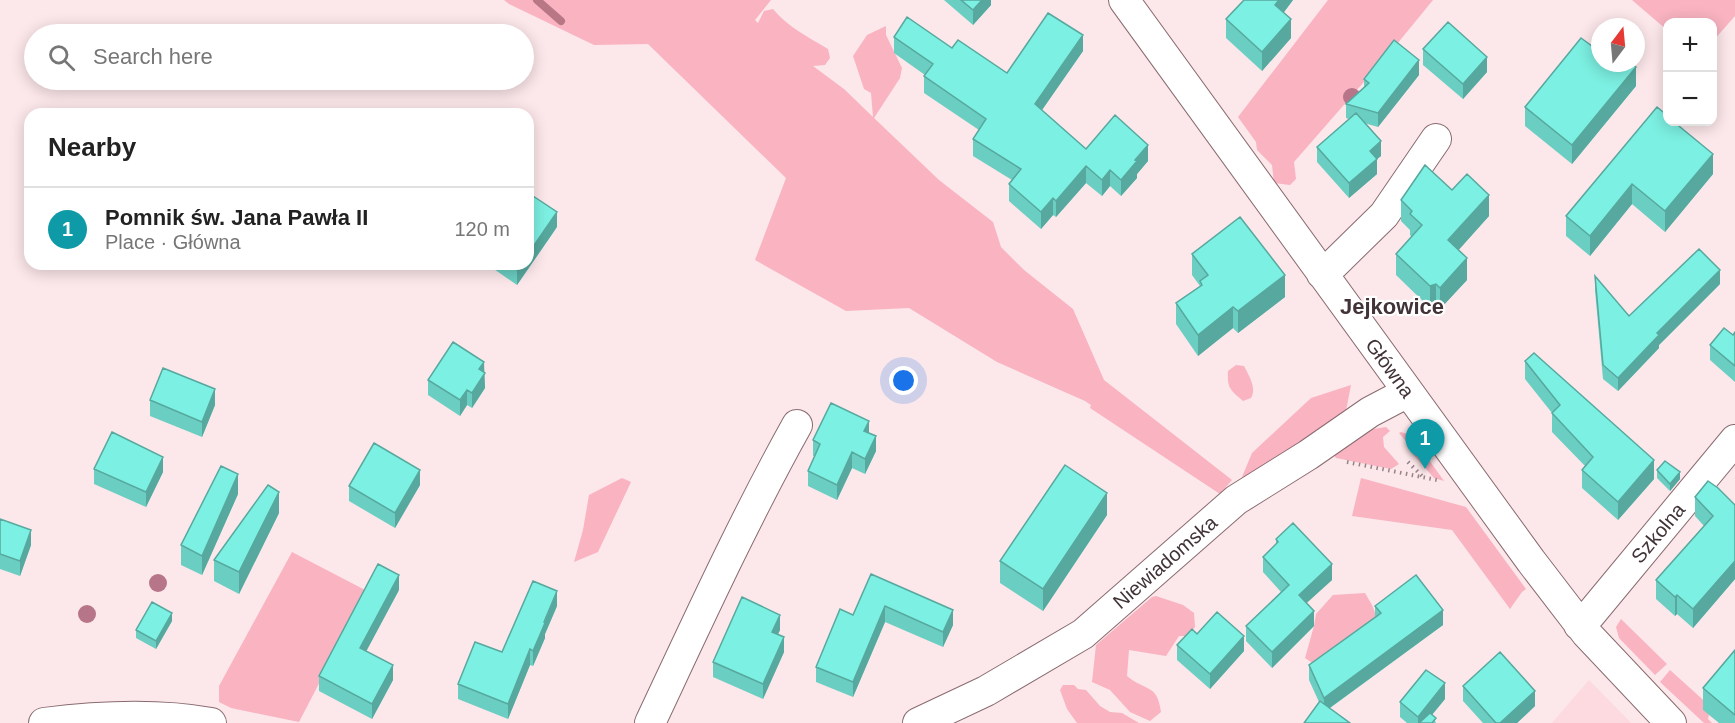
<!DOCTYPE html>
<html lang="en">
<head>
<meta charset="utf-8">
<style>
  body { margin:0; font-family:Helvetica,sans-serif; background:#f6f6f6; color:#222 }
  .controls { position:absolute; right:18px; top:18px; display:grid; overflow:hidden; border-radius:12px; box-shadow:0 3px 15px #0003 }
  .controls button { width:54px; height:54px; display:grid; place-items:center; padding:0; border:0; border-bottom:2px solid #e0e0e0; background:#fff; color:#222; font:30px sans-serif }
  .compass { position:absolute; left:1591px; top:18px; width:54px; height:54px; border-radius:50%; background:#fff; box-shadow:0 3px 15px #0003; rotate:16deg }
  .you { position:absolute; left:904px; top:381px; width:21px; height:21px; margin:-15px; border:4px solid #fff; border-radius:50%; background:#1a73e8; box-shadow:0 0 0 9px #1a73e833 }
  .badge { display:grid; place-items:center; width:39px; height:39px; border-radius:50%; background:#236c64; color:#fff; font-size:20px; font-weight:700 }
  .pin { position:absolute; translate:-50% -50px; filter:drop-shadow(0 2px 3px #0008) }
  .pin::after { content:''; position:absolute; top:32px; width:21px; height:18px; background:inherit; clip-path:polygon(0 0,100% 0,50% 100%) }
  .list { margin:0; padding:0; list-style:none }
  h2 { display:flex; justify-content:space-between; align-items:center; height:78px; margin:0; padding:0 24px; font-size:26px }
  h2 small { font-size:20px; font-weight:400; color:#767676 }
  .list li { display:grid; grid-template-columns:39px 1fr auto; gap:18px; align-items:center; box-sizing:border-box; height:84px; padding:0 24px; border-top:2px solid #e0e0e0 }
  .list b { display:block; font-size:22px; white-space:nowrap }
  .list p { margin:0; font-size:20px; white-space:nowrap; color:#767676 }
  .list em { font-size:20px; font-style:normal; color:#767676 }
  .icon { flex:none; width:33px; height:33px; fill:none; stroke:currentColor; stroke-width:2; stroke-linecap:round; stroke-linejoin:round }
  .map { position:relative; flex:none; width:1735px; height:723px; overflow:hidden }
  .search { position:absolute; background:#fff; box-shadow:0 3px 15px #0003; left:24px; top:24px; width:510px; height:66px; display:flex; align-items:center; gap:15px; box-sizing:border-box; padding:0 21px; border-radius:33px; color:#767676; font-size:22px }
  .panel { position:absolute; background:#fff; box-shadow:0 3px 15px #0003; left:24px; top:108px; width:510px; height:162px; border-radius:18px }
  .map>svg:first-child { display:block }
  .built { fill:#fcdadf }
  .green { fill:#f9b3c1 }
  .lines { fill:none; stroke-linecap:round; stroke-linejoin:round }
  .stream { stroke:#b97785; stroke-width:8 }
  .minor-casing { stroke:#896b70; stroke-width:32 }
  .path { stroke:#958487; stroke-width:4; stroke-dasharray:1.5 4.5; stroke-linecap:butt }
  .minor { stroke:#fff; stroke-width:30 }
  .tree { fill:#b77589 }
  .wall { fill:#6bcec2 }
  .shaded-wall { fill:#57a89e }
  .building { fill:#7cf0e2; stroke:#57a89e; stroke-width:1.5 }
  .labels { text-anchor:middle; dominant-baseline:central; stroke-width:4.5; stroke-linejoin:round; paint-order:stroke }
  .street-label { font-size:20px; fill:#413336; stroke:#fff }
  .quarter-label { font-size:22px; font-weight:bold; fill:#413336; stroke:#fff }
</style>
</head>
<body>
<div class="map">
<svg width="1735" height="723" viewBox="0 0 1735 723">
  <rect width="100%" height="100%" fill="#fce7ea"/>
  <path class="built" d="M1589,680L1631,723H1552Z"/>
  <path class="green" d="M504,0H771L755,20L758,23L764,11L773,9C788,27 808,37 828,49L830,58L825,65L813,66L844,89L873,117L871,93L864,89L853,56L867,35L886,26V35L902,68L900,78L874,118L939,180L993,222L1001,247L1024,270L1073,309L1104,380L1232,480L1220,494L1090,408L1091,405L1085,401L997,362L909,308L846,311L755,260L786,178L648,44L594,45L509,4Z
    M1328,0H1433L1397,44L1294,162L1296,179L1290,185L1274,183L1272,165L1257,150L1256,142L1238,117Z
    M1632,0H1735V16L1713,41L1712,22H1668L1667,30Z
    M1236,365L1244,366C1249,376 1257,388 1251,398L1243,401C1230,390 1227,388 1228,371Z
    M1351,385L1345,416L1267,473L1242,477L1252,453L1311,398Z
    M1386,427L1390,431L1383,437L1384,447L1399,464L1391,469L1336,458L1331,452L1373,429Z
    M1401,432L1407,434L1414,439L1444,481L1434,478L1412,453L1414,451L1399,433Z
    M622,478L631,482L598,552L574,562L583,530L589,495Z
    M1361,478L1466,507L1526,589L1522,592L1510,609L1452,530L1352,516Z
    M292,552L367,591L299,722L231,708L219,702V686Z
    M1365,593L1372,605L1381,628L1314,664L1305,658L1314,626L1316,614L1333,595Z
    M1156,596L1183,605L1194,613L1195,627L1187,636H1179L1166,656L1129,650L1127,676C1146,692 1157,683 1161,712L1150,721L1130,712L1110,690L1092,682L1096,645L1152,597Z
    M1621,619L1667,664L1655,675L1619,638L1616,627Z
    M1670,670L1711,707L1708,719L1712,723H1704L1660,682Z
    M1063,685H1074L1078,689L1086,690L1100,706L1110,712L1122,713L1139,723H1077L1067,709L1060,690Z"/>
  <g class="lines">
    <path class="stream" d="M537,0L561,21"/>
    <defs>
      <path id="minor" d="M1124,0L1531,561L1587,634L1671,723
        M1322,274L1334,264L1384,215L1436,139
        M1579,625L1590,615L1735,440
        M44,723C99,716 156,713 211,723
        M650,723C697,623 743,522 797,425
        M918,723L986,691L1083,634L1236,500L1308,455L1370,412L1408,392"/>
    </defs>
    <use href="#minor" class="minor-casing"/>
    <path class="path" d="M1347,462L1437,480
      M1408,462L1422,476"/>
    <use href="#minor" class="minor"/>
  </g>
  <g class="tree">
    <circle cx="1352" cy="97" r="9"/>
    <circle cx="158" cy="583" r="9"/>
    <circle cx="87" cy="614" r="9"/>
  </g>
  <path class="wall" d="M944,0H991V5L973,25Z
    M1244,0H1293L1284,12L1291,38L1262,71L1226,38V19Z
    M894,37L952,48L1007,73L1083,51L1042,110L1086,149L1148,161L1137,174V178L1121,196L1110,186L1102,196L1086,183L1056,217L1053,215L1041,229L1009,201V184L1012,180L973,156V139L979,130L924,93V76L925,75L894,53Z
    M1423,49L1487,72L1463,99L1423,65Z
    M1419,75L1378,127L1364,123L1381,156L1377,159V174L1349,198L1317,162V147L1349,119L1346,118V104L1364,87V79Z
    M1636,86L1572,164L1525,126V107Z
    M1657,107L1713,174L1665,232L1632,204L1590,256L1566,236V216Z
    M1452,190L1489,216L1458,250L1467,280L1440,309L1436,306L1430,308L1396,275V254L1412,237L1410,235V230L1401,221V200Z
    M557,227L517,285L491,267V264H528Z
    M1192,254L1285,297L1238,333L1233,328L1198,356L1176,324V303L1200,286L1192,275Z
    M1595,276L1629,316L1720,284L1659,345V348L1618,391L1603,379L1595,290Z
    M1735,332V382L1710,360V345L1733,335Z
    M1525,361L1654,479L1618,520L1582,488V470L1585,466L1552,432V413L1525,379Z
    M484,372L485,388L472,408L467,405L460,416L428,395V380Z
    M150,400L215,405L202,437L150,416Z
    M869,433L876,451L865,474L852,468L837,500L808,486V471L815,456H813V440Z
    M94,469L163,472L146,507L94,484Z
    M1657,470L1680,479L1670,491L1657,478Z
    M420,485L395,528L349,501V486Z
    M238,494L202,575L181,565V545Z
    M1695,497L1735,505V579L1693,628L1677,614L1675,616L1656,599V580L1704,526L1695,516Z
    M279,513L239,594L214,581V560Z
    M1107,515L1043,611L1000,583V561Z
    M0,519L31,545L20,576L0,569Z
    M1276,539L1332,580L1306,603L1314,626L1272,668L1246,641V626L1281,592L1263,572V557L1276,545Z
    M871,574L953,625L943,647L885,622L853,697L816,682V667L853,615Z
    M399,590L366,651L393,680L372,719L319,691V676Z
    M557,606L545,634V638L533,666L530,665L508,719L458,699V684L502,652Z
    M1375,606L1443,625L1330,708L1319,702L1309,680V665L1375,617Z
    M172,621L156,649L136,638V630Z
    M780,630L778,634L784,652L763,699L713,677V662Z
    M1197,634L1244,651L1210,689L1177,660V645Z
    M1735,650V723H1719L1703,710V688Z
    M1463,686L1535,706L1517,723H1483L1463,701Z
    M1445,699L1432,715L1436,723H1407L1400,717V702Z"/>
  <path class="shaded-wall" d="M982,0H991V5L973,25V10Z
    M1279,0H1293L1275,24V5Z
    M1291,19V38L1262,71V52Z
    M1083,35V51L1035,120V104Z
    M1487,57V72L1463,99V84Z
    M1419,60V75L1378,127V113Z
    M1636,67V86L1572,164V145Z
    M1381,141V156L1377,159V174L1349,198V183L1370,151Z
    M1148,145V161L1137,174V178L1121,196V180L1135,160Z
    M1713,154V174L1665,232V211Z
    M1086,166V183L1056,217V201Z
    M1110,170V186L1102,196V180Z
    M1632,184V204L1590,256V236Z
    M1489,195V216L1448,262V240Z
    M1053,198V215L1041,229V212Z
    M557,212V227L517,285V270L521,264H528V254Z
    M1467,258V280L1440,309V288Z
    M1720,270V284L1659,345V348L1618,391V378L1657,333Z
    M1285,275V297L1238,333V311Z
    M1436,284V306L1430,308V286Z
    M1233,307V328L1198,356V335Z
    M484,362L485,388L472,408V393L479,369Z
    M215,389V405L202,437V422Z
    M467,390V405L460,416V400Z
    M869,421V436L864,431Z
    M876,436V451L865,474V459Z
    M852,452V468L837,500V485Z
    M163,457V472L146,507V492Z
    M1654,460V479L1618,520V502Z
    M420,470V485L395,528V513Z
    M1680,472V479L1670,491V484Z
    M238,474V494L202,575V556Z
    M279,492V513L239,594V572Z
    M1107,493V515L1043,611V589Z
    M31,530V545L20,576V561Z
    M1735,561V579L1693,628V609Z
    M1332,564V580L1299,610V595Z
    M399,575V590L360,663V648Z
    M557,591V606L545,634V638L533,666V651Z
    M1677,595V614L1675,616V597Z
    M885,606V622L853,697V682Z
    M953,610V625L943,647V632Z
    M1443,610V625L1324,712V698Z
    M1314,611V626L1272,668V652Z
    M172,613V621L156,649V641Z
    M780,615V630L772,647V632Z
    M1244,636V651L1210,689V674Z
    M784,637V652L763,699V684Z
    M530,649V665L508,719V704Z
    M393,665V680L372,719V704Z
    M1445,683V699L1425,723H1418V717Z
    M1535,691V706L1517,723H1500Z"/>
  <path class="building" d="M961,0H982L973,10Z
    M1244,0H1279L1275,5L1291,19L1262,52L1226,19Z
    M1048,13L1083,35L1035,104L1086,149L1115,115L1148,145L1135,160L1137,161L1121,180L1110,170L1102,180L1086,166L1056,201L1053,198L1041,212L1009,184L1021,169L973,139L986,119L924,76L933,64L894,37L907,17L952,48L958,40L1007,73Z
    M1448,22L1487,57L1463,84L1423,49Z
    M1581,38L1600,52V63H1631L1636,67L1572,145L1525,107Z
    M1394,40L1419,60L1378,113L1346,104L1369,83L1364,79Z
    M1657,107L1668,116V122H1674L1713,154L1665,211L1632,184L1590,236L1566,216Z
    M1356,113L1381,141L1370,151L1377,159L1349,183L1317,147Z
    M1425,165L1452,190L1467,174L1489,195L1448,240L1467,258L1440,288L1436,284L1430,286L1396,254L1422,225L1410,214L1412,211L1401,200Z
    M530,194L557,212L528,254V197Z
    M1240,217L1285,275L1238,311L1233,307L1198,335L1176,303L1202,285L1200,281L1208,275L1192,254Z
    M1699,249L1720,270L1657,333L1659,335L1618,378L1603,365L1595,276L1629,316Z
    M508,264H521L517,270Z
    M1724,328L1733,335L1735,332V366L1710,345Z
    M453,342L484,362L479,369L485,373L472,393L467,390L460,400L428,380Z
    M1534,353L1654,460L1618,502L1582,470L1593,457L1552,413L1560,405L1525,361Z
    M163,368L215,389L202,422L150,400Z
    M831,403L869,421L864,431L876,436L865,459L852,452L837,485L808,471L820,444L813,440Z
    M112,432L163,457L146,492L94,469Z
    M374,443L420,470L395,513L349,486Z
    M1665,461L1680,472L1670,484L1657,470Z
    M1065,465L1107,493L1043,589L1000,561Z
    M221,466L238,474L202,556L181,545Z
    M1708,481L1718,488L1735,505V561L1693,609L1677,595L1675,597L1656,580L1713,516L1695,497Z
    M268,485L279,492L239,572L214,560Z
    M0,519L31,530L20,561L0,554Z
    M1293,523L1332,564L1299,595L1314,611L1272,652L1246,626L1289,585L1263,557L1278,542L1276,539Z
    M378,564L399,575L360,648L393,665L372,704L319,676Z
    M871,574L953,610L943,632L885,606L853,682L816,667L840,609L853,615Z
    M1416,575L1443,610L1324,698L1309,665L1381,613L1375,606Z
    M533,581L557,591L544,622L545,623L533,651L530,649L508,704L458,684L475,642L502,652Z
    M742,597L780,615L772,632L784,637L763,684L713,662Z
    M152,602L172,613L156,641L136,630Z
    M1217,612L1244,636L1210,674L1177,645L1192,629L1197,634Z
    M1735,650V715L1703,688Z
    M1500,652L1535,691L1500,723H1496L1463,686Z
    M1426,670L1445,683L1418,717L1400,702Z
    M1320,701L1350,723H1304Z
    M1430,713L1436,718L1432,723H1419Z"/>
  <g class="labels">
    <g class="street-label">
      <text transform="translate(1390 368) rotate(54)">Główna</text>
      <text transform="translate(1658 533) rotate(-50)">Szkolna</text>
      <text transform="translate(1165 562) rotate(-41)">Niewiadomska</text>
    </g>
    <g class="quarter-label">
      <text x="1392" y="306">Jejkowice</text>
    </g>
  </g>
</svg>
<div class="controls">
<button>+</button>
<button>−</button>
</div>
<svg class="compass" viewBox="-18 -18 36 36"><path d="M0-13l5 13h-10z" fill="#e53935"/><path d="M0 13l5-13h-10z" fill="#767676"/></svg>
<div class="you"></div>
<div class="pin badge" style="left:1425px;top:469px;background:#0f9aa8">1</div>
<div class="search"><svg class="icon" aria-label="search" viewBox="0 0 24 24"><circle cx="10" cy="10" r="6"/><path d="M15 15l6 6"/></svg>Search here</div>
<section class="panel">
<h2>Nearby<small></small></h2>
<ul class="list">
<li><span class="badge" style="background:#0f9aa8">1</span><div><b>Pomnik św. Jana Pawła II</b><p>Place · Główna</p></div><em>120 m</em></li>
</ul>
</section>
</div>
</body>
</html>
